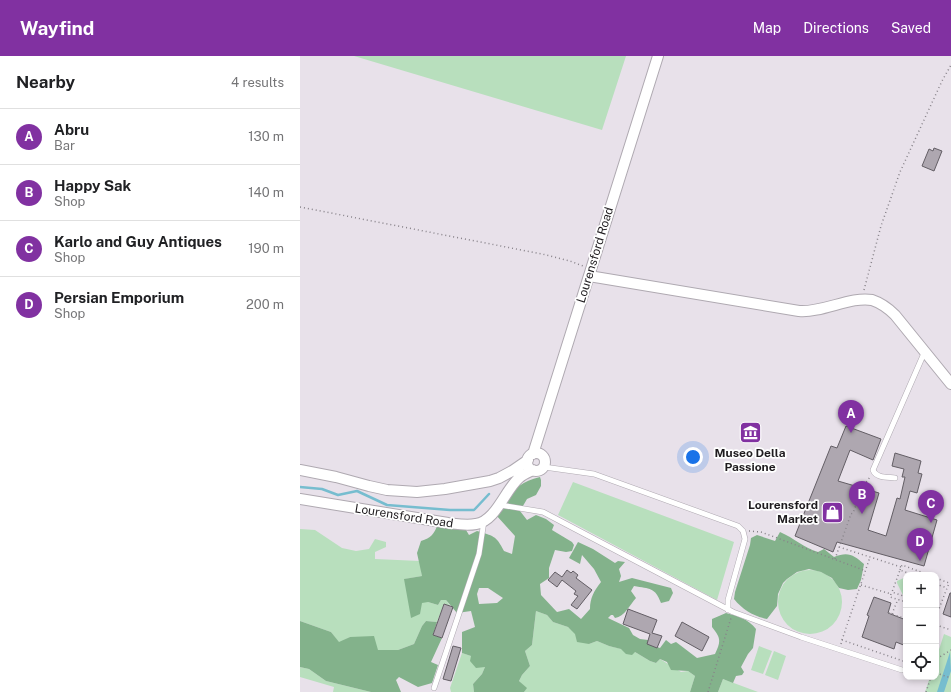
<!DOCTYPE html>
<html lang="en">
<head>
<meta charset="utf-8">
<style>
  body { margin:0; font-family:"Public Sans",sans-serif; background:#f6f6f6; color:#202124 }
  .controls { position:absolute; right:12px; bottom:12px; display:grid; overflow:hidden; border-radius:8px; box-shadow:0 2px 6px #0003 }
  .controls button { width:36px; height:36px; display:grid; place-items:center; padding:0; border:0; border-bottom:1px solid #e0e0e0; background:#fff; color:#202124; font:20px sans-serif }
  .you { position:absolute; left:393px; top:401px; width:14px; height:14px; margin:-10px; border:3px solid #fff; border-radius:50%; background:#1a73e8; box-shadow:0 0 0 6px #1a73e833 }
  .badge { display:grid; place-items:center; width:26px; height:26px; border-radius:50%; background:#8131a1; color:#fff; font-size:13px; font-weight:700 }
  .pin { position:absolute; translate:-50% -33px; filter:drop-shadow(0 1px 2px #0008) }
  .pin::after { content:''; position:absolute; top:21px; width:14px; height:12px; background:inherit; clip-path:polygon(0 0,100% 0,50% 100%) }
  .list { margin:0; padding:0; list-style:none }
  h2 { display:flex; justify-content:space-between; align-items:center; height:52px; margin:0; padding:0 16px; font-size:17px }
  h2 small { font-size:13px; font-weight:400; color:#757577 }
  .list li { display:grid; grid-template-columns:26px 1fr auto; gap:12px; align-items:center; box-sizing:border-box; height:56px; padding:0 16px; border-top:1px solid #e0e0e0 }
  .list b { display:block; font-size:15px; white-space:nowrap }
  .list p { margin:0; font-size:13px; white-space:nowrap; color:#757577 }
  .list em { font-size:13px; font-style:normal; color:#757577 }
  .icon { flex:none; width:22px; height:22px; fill:none; stroke:currentColor; stroke-width:2; stroke-linecap:round; stroke-linejoin:round }
  .map { position:relative; flex:none; width:651px; height:636px; overflow:hidden }
  header { display:flex; align-items:center; gap:24px; box-sizing:border-box; height:56px; padding:0 20px; background:#8131a1; color:#fff }
  header strong { font-size:19px }
  nav { display:flex; gap:22px; margin-inline-start:auto; font-size:14px }
  main { display:flex }
  aside { flex:1; background:#fff }
  .map>svg:first-child { display:block }
  .green { fill:#b8dfbd }
  .forest { fill:#83b28b; fill-rule:evenodd }
  .water { fill:#76bdcf }
  .lines { fill:none; stroke-linecap:round; stroke-linejoin:round }
  .stream { stroke:#76bdcf; stroke-width:2.5 }
  .building { fill:#aea7b0; stroke:#635e65 }
  .service-casing { stroke:#afa9b1; stroke-width:6 }
  .minor-casing { stroke:#afa9b1; stroke-width:12 }
  .path { stroke:#878289; stroke-width:1.5; stroke-dasharray:1 3; stroke-linecap:butt }
  .service { stroke:#fff; stroke-width:5 }
  .minor { stroke:#fff; stroke-width:10 }
  .labels { text-anchor:middle; dominant-baseline:central; stroke-width:3.5; stroke-linejoin:round; paint-order:stroke }
  .street-label { font-size:12px; fill:#1f1c1f; stroke:#fff }
  .poi-label { font-size:12px; font-weight:bold; fill:#1f1c1f; stroke:#fff }
</style>
</head>
<body>
<header>
<strong>Wayfind</strong>
<nav><a>Map</a><a>Directions</a><a>Saved</a></nav>
</header>
<main>
<aside>
<h2>Nearby<small>4 results</small></h2>
<ul class="list">
<li><span class="badge">A</span><div><b>Abru</b><p>Bar</p></div><em>130 m</em></li>
<li><span class="badge">B</span><div><b>Happy Sak</b><p>Shop</p></div><em>140 m</em></li>
<li><span class="badge">C</span><div><b>Karlo and Guy Antiques</b><p>Shop</p></div><em>190 m</em></li>
<li><span class="badge">D</span><div><b>Persian Emporium</b><p>Shop</p></div><em>200 m</em></li>
</ul>
</aside>
<div class="map">
<svg width="651" height="636" viewBox="0 0 651 636">
  <rect width="100%" height="100%" fill="#e8e1ea"/>
  <path class="green" d="M54,0H326L302,74Z
    M273,426L434,486L417,544L258,459Z
    M0,473L15,474L42,492L56,495L69,493L75,483L86,486V491L75,496V503L120,505L122,520L105,523L122,546H128L138,549L141,544H146L151,551L144,548L137,566L126,565L122,570L114,588L98,594H78L50,581L39,587L31,576L0,565Z
    M478 546a32 32 0 1 1 64 0a32 32 0 1 1-64 0Z
    M606,521V540L603,539L597,527V525Z
    M236,555L247,559L253,566L268,571L289,588L297,585L309,590L335,596L350,605L356,607L360,603L381,616L388,615L395,620L390,636H224L226,632L219,625L222,619L230,610L225,595L232,589Z
    M644,578L651,581V636H625L630,621H636V603Z
    M459,590L472,595L463,618L451,614Z
    M474,595L486,600L478,624L465,619Z
    M162,597L171,600L185,611L182,618L173,628L174,636H151L150,632Z
    M0,611L9,613L26,625L71,636H33L34,631L0,621Z
    M423,623L458,636H418Z"/>
  <path class="forest" d="M240,421L241,424V430L236,439L227,443L220,455L227,464L236,459L246,463L254,469L252,474L272,486L274,489L272,495L266,496L255,494L249,512V522L240,528L241,539L257,556L269,553L281,563L290,553C290,542 294,535 301,526L294,513L282,499L280,508L269,502L278,486L293,493L315,507L318,505L325,506L319,513L321,520L319,526L332,522L371,532L373,537L369,545L361,547C355,531 350,533 334,530L331,535L336,542C329,550 325,560 315,562L313,559H311L308,562L329,572L333,579L340,583L348,584L354,590L360,592L366,584L371,588L376,586L397,602L415,598C421,585 421,582 412,571V563L426,557C438,560 448,563 456,573L453,592L448,598L441,611L444,616L442,619L436,620L433,627L423,623L418,636H390L395,620L388,615L371,614L367,606L360,603L356,607L350,605L335,596L332,599L326,598L321,593L309,590L297,585L289,588L277,586L275,578L268,571L253,566L247,559L236,555L232,589L225,595L230,610L222,619L219,625L227,632L224,636H174L173,628L182,618L185,611L176,612L170,605L171,600L162,597V576L175,571L171,555L157,557L146,544H141L138,549L128,546L122,547L120,558L111,562L104,523L122,520L117,497L121,485C131,482 134,478 138,468L166,474L169,479L177,475C193,480 196,479 204,495L212,498L215,480L196,459C211,439 213,428 240,421ZM179,532H188L203,542L197,547L179,548L177,538Z
    M480,476C494,482 504,492 518,496L524,493L534,501C548,495 554,499 564,508L561,524L557,533L548,534L539,532L532,522L521,516L509,513L497,516L487,523L483,527L478,538L477,550L467,563C453,560 443,554 434,543L435,536L450,489L451,482L457,479L475,485Z
    M0,565L31,576L39,586L50,581L74,580L78,594H98L114,588L122,570L126,565L137,566L133,579L142,582L131,606L138,609L132,627L118,631L99,621L96,624L101,636H71L26,625L9,613L0,611Z"/>
  <path class="water" d="M650,596L651,615L644,636H637Z"/>
  <g class="lines">
    <path class="stream" d="M0,431L22,433L38,439L57,435L87,449L150,454H174L189,438"/>
  </g>
  <path class="building" d="M634,92L642,95L634,115L622,110L629,93L633,95Z
    M546,370L581,383L573,404L550,394L538,425L579,437L568,474L586,480L597,442L600,443L605,421H602L604,413L592,410L595,397L621,405L618,417L622,418L617,437L610,435L605,454L637,464L624,510L537,486L533,496L495,480L531,390L537,392Z
    M267,514L271,517L273,515L278,519L276,522L292,534L277,553L271,549L278,540L274,538L276,535L262,524L257,531L248,524L255,516L262,521Z
    M650,537H651V561L643,558Z
    M574,541L591,547L588,557L606,564V590L596,586L594,593L562,581L569,560L567,559Z
    M144,548L153,551L142,582L133,579Z
    M328,553L357,564L352,577L362,580L357,592L347,588L350,578L323,568Z
    M382,566L409,581L402,595L375,580Z
    M153,590L161,592L151,625L143,623Z"/>
  <g class="lines">
    <defs>
      <path id="service" d="M244,411L294,418L438,470L443,475L445,483L428,544V554
        M595,422C587,421 576,422 573,414L625,295
        M200,449L243,456L433,556L501,581L602,614
        M134,632L179,498L184,465"/>
      <path id="minor" d="M289,220L499,255C522,257 551,240 572,244C581,247 589,253 595,259L651,328
        M227 406a9 9 0 1 1 18 0a9 9 0 1 1-18 0Z
        M233,398L358,0
        M0,414L36,421L69,430L87,434L117,436L145,433L190,425L199,422L212,415L228,404
        M0,443L148,467C157,468 166,470 176,468C196,465 205,434 219,422C223,418 229,416 233,414"/>
    </defs>
    <use href="#service" class="service-casing"/>
    <use href="#minor" class="minor-casing"/>
    <path class="path" d="M0,151L242,198L270,205L283,210
      M564,234L581,170L600,116L642,25L651,9
      M449,475L461,476L566,515
      M539,491L601,511
      M535,503L551,458L553,457L563,430L570,421
      M600,514L602,509L629,519
      M636,522L649,527L637,558H636
      M636,528L647,532
      M561,529L591,538
      M591,538L590,541L606,546
      M606,541L592,536L600,514L613,519
      M589,557L606,563
      M592,558L598,543
      M636,569L651,574
      M542,584L570,501
      M541,588L542,584L606,606
      M636,607L638,602L651,594
      M636,617L651,622
      M408,636L431,562
      M626,636L631,621"/>
    <use href="#service" class="service"/>
    <use href="#minor" class="minor"/>
  </g>
  <defs>
    <symbol id="museum-square" viewBox="-11 -11 22 22"><rect x="-9" y="-9" width="18" height="18" rx="4" fill="#8131a1" stroke="#fff"/><path d="M0-6L6-3V-2H-6V-3ZM-5-1h2V3h-2ZM-1-1h2V3h-2ZM3-1h2V3H3ZM-6 4H6V6H-6Z" fill="#fff"/></symbol>
    <symbol id="shop-square" viewBox="-11 -11 22 22"><rect x="-9" y="-9" width="18" height="18" rx="4" fill="#8131a1" stroke="#fff"/><path d="M-5-2.5h2.3a2.7 3.5 0 0 1 5.4 0H5L5.5 6h-11ZM-1.5-2.5h3a1.5 2.3 0 0 0-3 0Z" fill="#fff"/></symbol>
  </defs>
  <g fill-rule="evenodd">
    <use href="#museum-square" x="438" y="364" width="25" height="25"/>
    <use href="#shop-square" x="520" y="444" width="25" height="25"/>
  </g>
  <g class="labels">
    <g class="street-label">
      <text transform="translate(295 199) rotate(-73)">Lourensford Road</text>
      <text transform="translate(104 460) rotate(9)">Lourensford Road</text>
    </g>
    <g class="poi-label">
      <text x="450" y="397">Museo Della<tspan x="450" dy="14">Passione</tspan></text>
      <text x="518" y="449" text-anchor="end">Lourensford<tspan x="518" dy="14">Market</tspan></text>
    </g>
  </g>
</svg>
<div class="controls">
<button>+</button>
<button>−</button>
<button><svg class="icon" aria-label="locate" viewBox="0 0 24 24"><circle cx="12" cy="12" r="6"/><path d="M12 2v4M12 18v4M2 12h4M18 12h4"/></svg></button>
</div>
<div class="you"></div>
<div class="pin badge" style="left:551px;top:377px">A</div>
<div class="pin badge" style="left:562px;top:458px">B</div>
<div class="pin badge" style="left:631px;top:467px">C</div>
<div class="pin badge" style="left:620px;top:505px">D</div>
</div>
</main>
</body>
</html>
